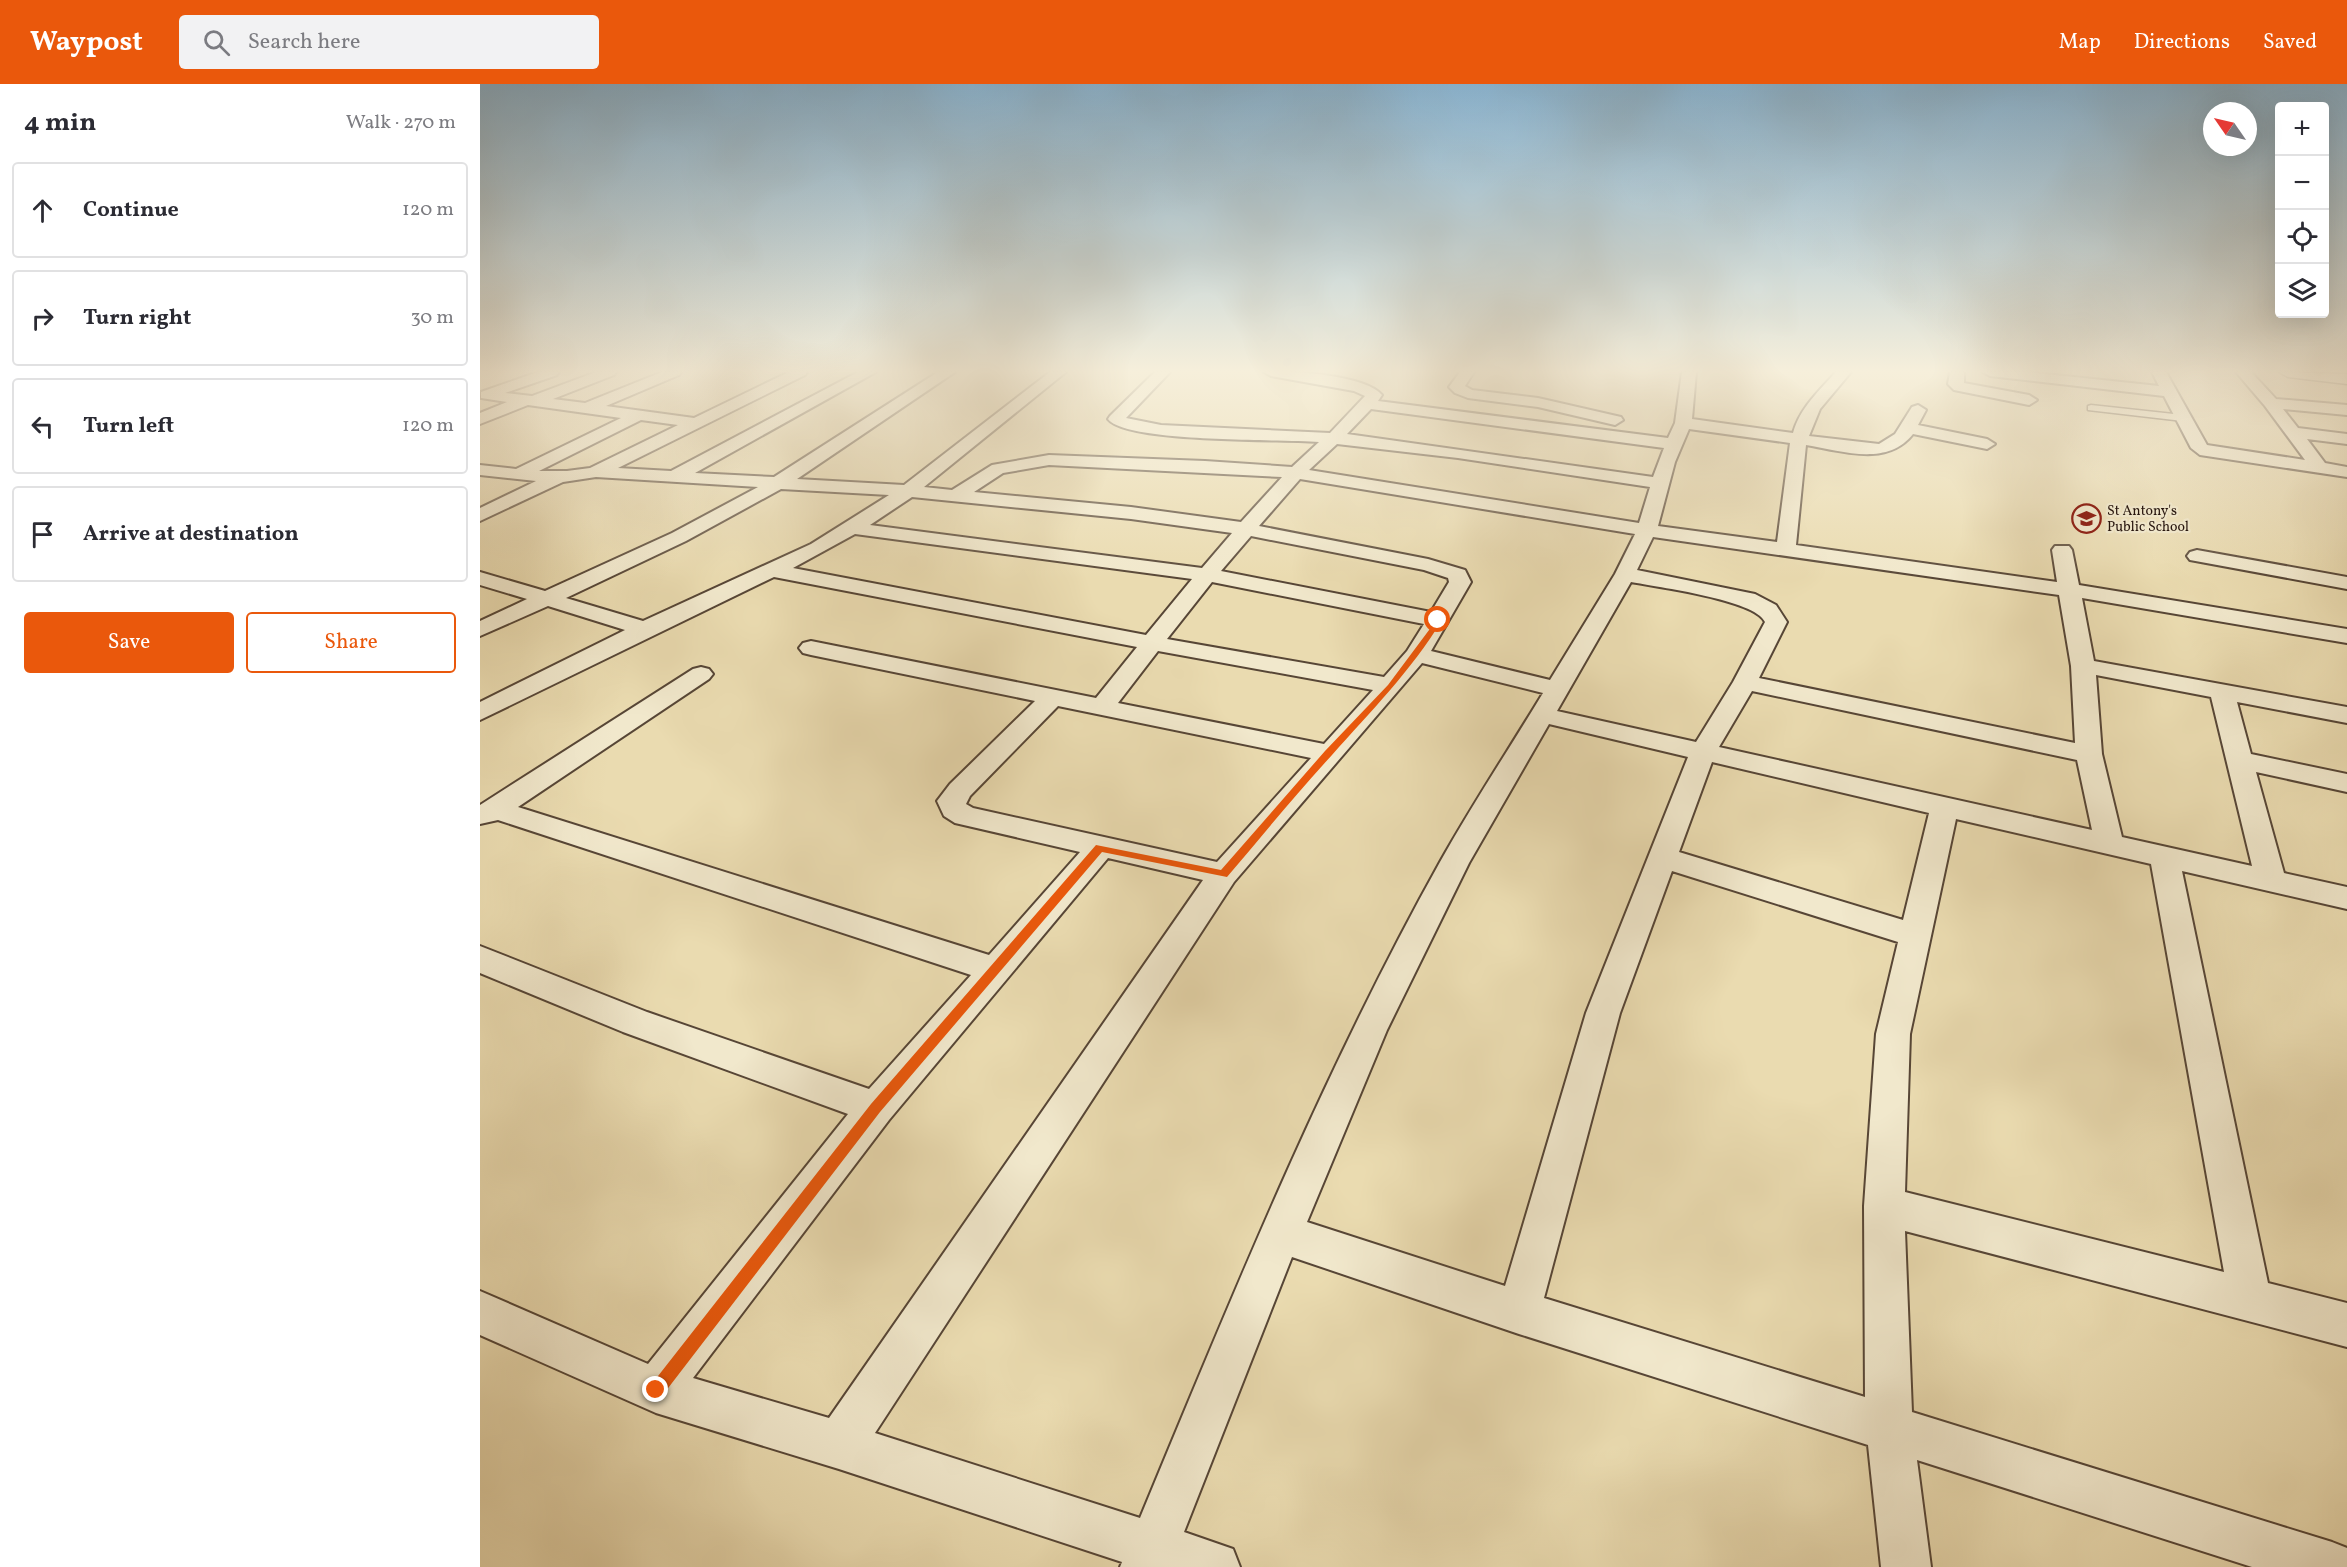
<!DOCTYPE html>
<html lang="en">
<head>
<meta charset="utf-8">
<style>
  body { margin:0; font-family:Vollkorn,serif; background:#f2f2f3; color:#2b2b33 }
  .controls { position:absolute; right:18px; top:18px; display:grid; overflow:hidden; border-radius:6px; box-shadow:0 6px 24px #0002 }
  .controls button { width:54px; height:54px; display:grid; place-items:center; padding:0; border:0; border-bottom:2px solid #e1e1e2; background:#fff; color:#2b2b33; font:30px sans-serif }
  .compass { position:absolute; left:1723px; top:18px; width:54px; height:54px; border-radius:50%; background:#fff; box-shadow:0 6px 24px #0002; rotate:304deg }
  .stop { position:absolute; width:18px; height:18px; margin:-14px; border:4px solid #ea580c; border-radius:50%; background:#fff }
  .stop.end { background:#ea580c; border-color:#fff; box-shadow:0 2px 6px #0008 }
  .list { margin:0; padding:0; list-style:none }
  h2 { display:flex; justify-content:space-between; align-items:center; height:78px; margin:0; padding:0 24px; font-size:26px }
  h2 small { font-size:20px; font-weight:400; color:#7c7c81 }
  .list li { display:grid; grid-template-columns:39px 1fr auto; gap:18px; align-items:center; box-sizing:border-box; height:96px; margin:0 12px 12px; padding:0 12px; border:2px solid #e1e1e2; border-radius:6px }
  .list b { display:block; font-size:22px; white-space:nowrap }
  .list em { font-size:20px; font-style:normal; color:#7c7c81 }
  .actions { display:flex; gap:12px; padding:18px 24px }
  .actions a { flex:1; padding:14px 0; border:2px solid #ea580c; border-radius:6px; text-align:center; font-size:21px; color:#ea580c }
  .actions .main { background:#ea580c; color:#fff }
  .icon { flex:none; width:33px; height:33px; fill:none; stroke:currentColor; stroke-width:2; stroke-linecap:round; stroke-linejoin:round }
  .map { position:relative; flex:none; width:1867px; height:1483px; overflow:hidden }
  header { display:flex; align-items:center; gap:36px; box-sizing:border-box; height:84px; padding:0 30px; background:#ea580c; color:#fff }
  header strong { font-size:28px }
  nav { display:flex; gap:33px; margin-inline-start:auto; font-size:21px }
  .search { width:420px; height:54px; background:#f2f2f3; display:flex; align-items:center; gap:15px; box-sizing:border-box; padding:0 21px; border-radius:6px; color:#7c7c81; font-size:22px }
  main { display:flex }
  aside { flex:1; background:#fff }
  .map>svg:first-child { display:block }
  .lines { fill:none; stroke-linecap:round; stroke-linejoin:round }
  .lane-casing { stroke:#574636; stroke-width:3 }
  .street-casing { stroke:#574636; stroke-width:4 }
  .secondary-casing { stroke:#26150e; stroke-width:3 }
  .lane { fill:#f1e8cc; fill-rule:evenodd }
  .street { fill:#f1e8cc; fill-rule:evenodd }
  .secondary { fill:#f1e8cc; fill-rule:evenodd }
  .route { fill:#ea580c }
  .labels { text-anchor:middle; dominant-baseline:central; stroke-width:4.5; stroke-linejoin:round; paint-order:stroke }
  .far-poi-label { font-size:14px; fill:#26150e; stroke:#f1e8cc; text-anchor:start }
</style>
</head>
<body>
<header>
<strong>Waypost</strong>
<div class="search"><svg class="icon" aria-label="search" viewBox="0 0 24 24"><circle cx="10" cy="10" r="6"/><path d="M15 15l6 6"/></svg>Search here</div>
<nav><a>Map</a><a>Directions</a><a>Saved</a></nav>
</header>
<main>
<aside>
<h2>4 min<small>Walk · 270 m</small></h2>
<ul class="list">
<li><svg class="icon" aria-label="ahead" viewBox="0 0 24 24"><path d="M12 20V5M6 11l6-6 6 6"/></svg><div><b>Continue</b></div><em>120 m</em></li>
<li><svg class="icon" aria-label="right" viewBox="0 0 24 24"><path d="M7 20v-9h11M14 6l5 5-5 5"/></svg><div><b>Turn right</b></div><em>30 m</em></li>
<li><svg class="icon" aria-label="left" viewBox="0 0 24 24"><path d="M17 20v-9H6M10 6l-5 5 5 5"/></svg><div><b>Turn left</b></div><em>120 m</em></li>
<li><svg class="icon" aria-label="arrive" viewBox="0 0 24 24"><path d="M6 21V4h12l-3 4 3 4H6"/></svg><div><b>Arrive at destination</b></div></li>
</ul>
<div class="actions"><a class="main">Save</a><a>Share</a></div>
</aside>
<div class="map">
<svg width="1867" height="1483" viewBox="0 0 1867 1483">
  <rect width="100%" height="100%" fill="#eadbb0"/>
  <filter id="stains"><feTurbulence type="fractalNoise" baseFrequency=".00333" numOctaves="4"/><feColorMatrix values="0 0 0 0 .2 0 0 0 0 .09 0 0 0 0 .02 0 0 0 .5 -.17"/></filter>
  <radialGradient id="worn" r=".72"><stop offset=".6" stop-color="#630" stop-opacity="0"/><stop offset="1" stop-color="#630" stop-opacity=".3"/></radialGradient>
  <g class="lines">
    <defs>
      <path id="lane" d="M1611,321L1703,331L1707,334L1703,337L1608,326V322Z"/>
      <path id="street" d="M58,288H79L77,291L25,309L52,312L116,288H136L134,291L73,315L105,319L182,288H201L199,291L126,322L214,334L309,288H327L325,291L138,384L191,387L378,288H396L215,389L294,393L458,288H475L317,395L424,401L570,288H586L444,403L472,406L512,381L569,371L725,377L812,383L839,358C802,355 646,359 628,335L630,332L675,288H690L646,334L681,341L850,349L885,312L874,307L791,292L784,288C809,286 885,291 902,311L898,317L1188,354L1195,339L1202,288H1216L1212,335L1313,349C1320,324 1339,307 1356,288H1371L1340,325L1329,352L1399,360L1415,350L1432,323L1438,321L1446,326L1438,341L1507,355L1515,360L1507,365L1433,350C1407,383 1362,367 1326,361L1316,461L1577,498L1572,466L1575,462H1589L1592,466L1599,501L1867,545V559L1602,514L1614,577L1867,623V639L1757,618L1771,670L1867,690V708L1776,688L1804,789L1867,803V825L1702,787L1788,1199L1867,1219V1263L1425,1147L1432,1328L1852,1458L1867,1464V1483H1772L1437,1376L1451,1483H1401L1388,1361L1039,1250L812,1173L704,1448L753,1465L760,1483H640L642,1478L359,1385L176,1329L0,1251V1207L168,1280L368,1030L143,948L0,889V862L167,928L389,1005L491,891L18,736L0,740V721L213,585L221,583L229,585L233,590L229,595L38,723L509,871L600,768L475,739L464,732L457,717L470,700L555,617L331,571L323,569L319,564L323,559L331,557L616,614L657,563L294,493L0,636V618L145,546L68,522L0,552V537L47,515L0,501V488L65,507L192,449L278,403L116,393L83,398L0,437V424L56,397L0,391V381L36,385L141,334L48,321L0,340V329L27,318L1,314V308ZM891,325L1184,364L1173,393L867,350ZM161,336L198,341L110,384L87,387H59ZM1209,345L1310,359L1297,458L1178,442L1195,378ZM857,360L978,374L1170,403L1159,439L829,386ZM569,381L802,393L761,438L651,423L494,408L523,389ZM820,395L1155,450L1135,490L1070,596L951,567L991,498L985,486L948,475L779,442ZM301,405L409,411L331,460L163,537L86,514L206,457ZM432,413L651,435L752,449L722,484L390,441ZM375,450L712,495L666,551L313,484ZM771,452L944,486L968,494L969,498L951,528L741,487ZM1173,453L1579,511L1591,582L1595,659L1279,594L1307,538L1296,521L1275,510L1157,486ZM732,498L944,540L927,567L904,593L687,555ZM1151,498C1177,503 1276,516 1285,538L1253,598L1216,658L1077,627ZM678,567L893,606L844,660L638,619ZM942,579L1063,609C1029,665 992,721 960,778C843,988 752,1212 660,1434L395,1349L754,798ZM1616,591L1731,613L1772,782L1642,753L1622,670ZM1272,607L1597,676L1612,746L1239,663ZM578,622L831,674L737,778L493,724L486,720L490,712ZM1069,640L1208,673L1106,929L1025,1202L827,1138L907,946L989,779ZM1232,678L1449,729L1423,836L1199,768ZM1476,735L1671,780L1744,1188L1425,1108L1430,950ZM628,774L723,796L349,1334L213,1294L409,1036ZM1192,787L1418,858L1396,950L1384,1122L1385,1313L1064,1214L1140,929Z
        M980,288H994L985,302L992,306L1058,314L1141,333L1143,336L1135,341L1058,323L988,314L975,309L969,303Z
        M1470,288H1484V299L1549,311L1557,316L1549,321L1474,306L1468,300Z
        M1503,288H1547L1679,302L1672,288H1686L1727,361L1825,376L1785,322L1756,288H1771L1796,315L1867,321V331L1803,325L1818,344L1867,350V360L1827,355L1845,379L1867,383V393L1720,371L1711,364L1684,312L1510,292Z
        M1717,466L1867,493V505L1710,476L1707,472L1710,468Z"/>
      <path id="secondary" d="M1799,288L1867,290V300L1808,293Z"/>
    </defs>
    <use href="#lane" class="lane-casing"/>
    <use href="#street" class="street-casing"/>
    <use href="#secondary" class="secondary-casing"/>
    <use href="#lane" class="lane"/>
    <use href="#street" class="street"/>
    <use href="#secondary" class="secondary"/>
  </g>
  <linearGradient id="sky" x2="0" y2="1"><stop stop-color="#8ab6d4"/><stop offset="0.58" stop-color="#f6efdb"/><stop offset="1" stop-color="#f6efdb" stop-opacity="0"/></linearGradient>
  <rect width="1867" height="495" fill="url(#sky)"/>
  <path class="route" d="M958,534L962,536C931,587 891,627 852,671C816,710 782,752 747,793L622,768L400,1028L182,1312L176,1314L171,1312L168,1306L171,1301L391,1020L616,761L741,786L845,667L908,601Z"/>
  <defs>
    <symbol id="school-ring" viewBox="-11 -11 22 22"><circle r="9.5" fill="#f1e8cc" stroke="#8f2418" stroke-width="1.5"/><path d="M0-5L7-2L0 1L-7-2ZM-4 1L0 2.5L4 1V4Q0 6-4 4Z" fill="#8f2418"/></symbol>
  </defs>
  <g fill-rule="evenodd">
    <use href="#school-ring" x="1590" y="418" width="33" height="33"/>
  </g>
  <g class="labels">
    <g class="far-poi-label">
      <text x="1627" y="427">St Antony's<tspan x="1627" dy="16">Public School</tspan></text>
    </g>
  </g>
  <rect width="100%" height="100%" filter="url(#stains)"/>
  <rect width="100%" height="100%" fill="url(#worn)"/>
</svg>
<div class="controls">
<button>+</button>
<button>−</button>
<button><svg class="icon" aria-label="locate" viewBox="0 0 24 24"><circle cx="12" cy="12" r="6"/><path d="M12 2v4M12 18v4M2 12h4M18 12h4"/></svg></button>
<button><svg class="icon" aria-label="layers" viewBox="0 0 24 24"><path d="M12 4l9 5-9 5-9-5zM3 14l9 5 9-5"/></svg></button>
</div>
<svg class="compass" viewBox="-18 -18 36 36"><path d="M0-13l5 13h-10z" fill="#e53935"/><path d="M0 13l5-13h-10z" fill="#7c7c81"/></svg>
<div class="stop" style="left:958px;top:536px"></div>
<div class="stop end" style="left:176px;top:1306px"></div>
</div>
</main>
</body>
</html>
